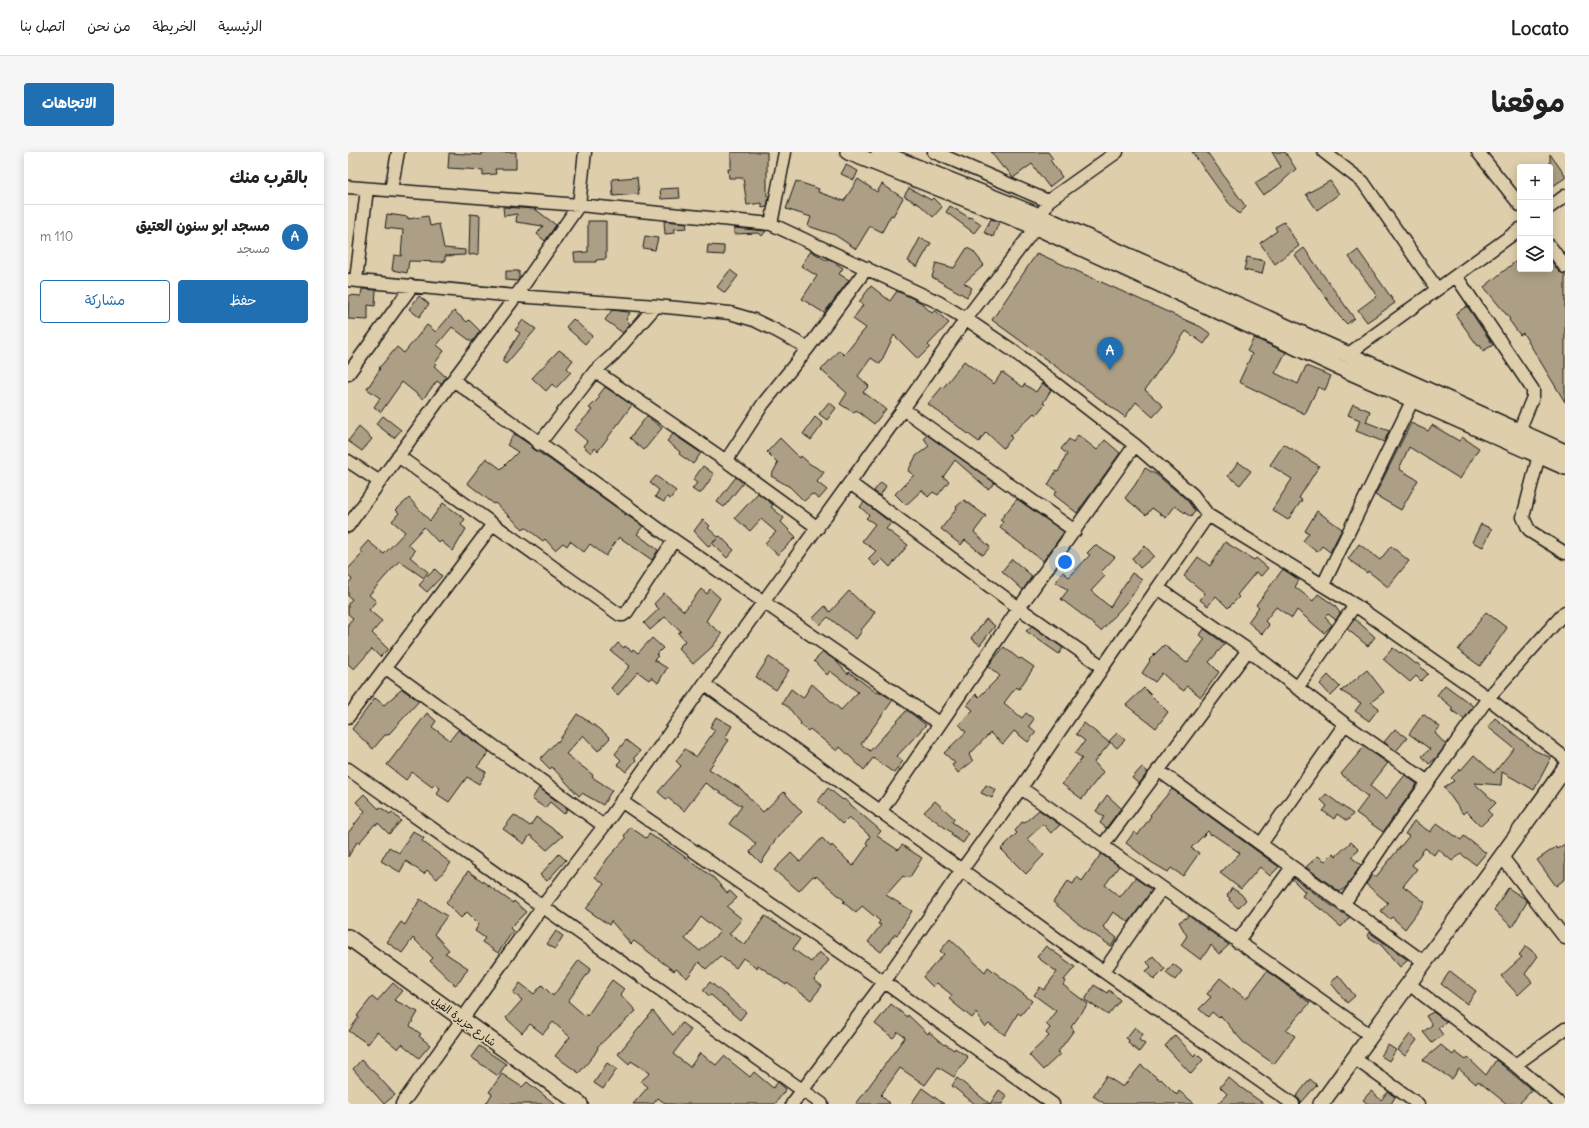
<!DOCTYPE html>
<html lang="ar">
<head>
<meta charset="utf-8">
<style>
  body { margin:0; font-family:Delius,"Playpen Sans Arabic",sans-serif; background:#f6f6f6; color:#222; direction:rtl }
  .controls { position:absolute; right:12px; top:12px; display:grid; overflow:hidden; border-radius:4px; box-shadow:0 2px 10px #0003 }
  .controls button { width:36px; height:36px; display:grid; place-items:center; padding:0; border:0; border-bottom:1px solid #e0e0e0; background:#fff; color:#222; font:20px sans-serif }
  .you { position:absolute; left:717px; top:410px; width:14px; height:14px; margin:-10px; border:3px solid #fff; border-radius:50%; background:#1a73e8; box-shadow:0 0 0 6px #1a73e833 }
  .badge { display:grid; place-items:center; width:26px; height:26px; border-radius:50%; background:#1f6fb2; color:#fff; font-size:13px; font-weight:700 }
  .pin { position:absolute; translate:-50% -33px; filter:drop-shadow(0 1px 2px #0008) }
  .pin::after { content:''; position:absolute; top:21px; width:14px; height:12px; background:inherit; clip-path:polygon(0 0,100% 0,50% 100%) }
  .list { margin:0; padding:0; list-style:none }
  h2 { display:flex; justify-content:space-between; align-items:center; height:52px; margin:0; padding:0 16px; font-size:17px }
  h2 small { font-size:13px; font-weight:400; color:#767676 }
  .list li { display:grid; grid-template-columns:26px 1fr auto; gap:12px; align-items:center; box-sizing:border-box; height:64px; padding:0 16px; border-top:1px solid #e0e0e0 }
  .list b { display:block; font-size:15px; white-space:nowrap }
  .list p { margin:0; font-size:13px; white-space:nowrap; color:#767676 }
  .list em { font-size:13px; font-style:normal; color:#767676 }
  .actions { display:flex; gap:8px; padding:12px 16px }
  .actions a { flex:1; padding:9px 0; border:1px solid #1f6fb2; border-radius:4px; text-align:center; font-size:14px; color:#1f6fb2 }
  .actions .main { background:#1f6fb2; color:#fff }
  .icon { flex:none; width:22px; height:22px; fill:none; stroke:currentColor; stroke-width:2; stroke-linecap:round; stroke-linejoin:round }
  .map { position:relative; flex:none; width:1217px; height:952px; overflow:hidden; direction:ltr; border-radius:4px }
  header { display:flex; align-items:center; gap:24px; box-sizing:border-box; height:56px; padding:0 20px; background:#fff; border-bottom:1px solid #e0e0e0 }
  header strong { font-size:19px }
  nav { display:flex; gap:22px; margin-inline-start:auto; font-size:14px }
  .intro { display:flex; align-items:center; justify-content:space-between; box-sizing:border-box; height:96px; padding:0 24px }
  h1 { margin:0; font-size:28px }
  .button { padding:10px 18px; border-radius:4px; background:#1f6fb2; color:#fff; font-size:14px; font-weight:700 }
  main { display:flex; gap:24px; padding:0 24px }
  aside { flex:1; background:#fff; border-radius:4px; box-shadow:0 2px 10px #0003 }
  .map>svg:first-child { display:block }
  .building { fill:#ac9f85; stroke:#1c1c1c; fill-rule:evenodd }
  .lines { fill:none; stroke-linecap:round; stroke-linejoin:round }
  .minor-casing { stroke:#1c1c1c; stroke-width:15 }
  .tertiary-casing { stroke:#1c1c1c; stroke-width:18 }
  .minor { stroke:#dfceab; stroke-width:12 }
  .tertiary { stroke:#dfceab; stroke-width:15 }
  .labels { text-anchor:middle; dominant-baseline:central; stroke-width:3.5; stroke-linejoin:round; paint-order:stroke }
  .street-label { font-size:11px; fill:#1c1c1c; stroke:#dfceab }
</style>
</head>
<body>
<header>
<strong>Locato</strong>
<nav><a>الرئيسية</a><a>الخريطة</a><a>من نحن</a><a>اتصل بنا</a></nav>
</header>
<div class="intro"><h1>موقعنا</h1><a class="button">الاتجاهات</a></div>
<main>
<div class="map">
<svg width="1217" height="952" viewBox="0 0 1217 952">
  <rect width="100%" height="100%" fill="#dfceab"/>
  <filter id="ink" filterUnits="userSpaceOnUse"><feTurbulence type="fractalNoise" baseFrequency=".025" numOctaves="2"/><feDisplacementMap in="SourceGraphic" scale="8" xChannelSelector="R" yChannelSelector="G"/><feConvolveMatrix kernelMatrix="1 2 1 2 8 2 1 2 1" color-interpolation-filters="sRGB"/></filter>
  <g filter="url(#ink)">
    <path class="building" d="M134,0H168V17H147L148,22L135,23V18L100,16L101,1L134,3Z
      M383,0H419V44H421L419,55L414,56V51L399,53L395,26H381L380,17H383Z
      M643,0H700L705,7L702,8L714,25L701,35L684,12L665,26L657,15L655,16Z
      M844,0H859L898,55L891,62L880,50Z
      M924,0H937L948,17L928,35L915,43L907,31L933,15Z
      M1202,2L1217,23V26L1202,36Z
      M498,13L510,19L506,28L493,22Z
      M289,25L291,42L265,44L264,27Z
      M510,27L529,40L534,32L555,46L545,64L543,63L534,80L522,74L508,97L487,83L460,74L463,65L438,57L448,29L471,37L470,40L496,49Z
      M982,29L991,42L969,58L958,42Z
      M331,36L332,46L313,47L312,37Z
      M561,36L583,48L585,46L594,55L585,65L572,53L556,44Z
      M602,54L622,66L623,65L633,72L626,81L598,60Z
      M155,55L187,57L208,73L197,89L189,82L195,74L168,70L169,62L156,64Z
      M39,62L60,65V67L80,64L82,74L91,72L96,96L117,98V103L97,104V109H95V110L61,109L59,121L44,118L46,103L53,104L55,78L37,76Z
      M122,62L132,63L131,102L121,103Z
      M643,67L651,70L645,85L636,80Z
      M240,69H258V107L248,108V110H227L226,101L240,100Z
      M316,69L338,71L339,76L326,77L327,81L317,82Z
      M936,70L951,94L927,112L912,91L929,79L927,75Z
      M386,76L418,79L414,84L411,81L386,82Z
      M297,84L310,86L307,98L295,96Z
      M572,86L583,91L569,115L560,109Z
      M360,93L376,94V103L359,102Z
      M619,96L625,99L636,113L616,131L624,136L619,145L584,125L588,111L606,116Z
      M956,96L1006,166L999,172L992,165L947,103Z
      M1010,98L1047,151L1019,170L1010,158L1029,144L1001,105Z
      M463,99L478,108L480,107H481L495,116L491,122L501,128L476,161L454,147L469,124L453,114Z
      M689,101L853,175L863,182L856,192L838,179L797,238L815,254L805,265L788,250L777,265L644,168Z
      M899,105L917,109L914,122L896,118Z
      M1172,106V117H1202V107L1211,120L1217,122V250L1175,181L1172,183L1161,168L1162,167L1136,135Z
      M382,118L390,124L377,141L369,135Z
      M158,119H171V126L170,129L158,128Z
      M523,134L542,149L549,139L572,150L584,161L587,158L601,171L580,193L582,195L570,207L546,183L532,212L523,206L510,224L521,234L515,240L538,257L526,272L508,258L506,261L492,252L499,241L473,218L491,198L496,203L518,176L505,167L515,153L511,150Z
      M14,137L28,138L27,154L20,153V168L0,167L1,143L13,144Z
      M71,144L81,152L71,165L61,157Z
      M1119,154L1145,193L1135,199L1132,193L1130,194L1107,162Z
      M264,158L280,160L282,161L278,167L282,172L275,181L257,168Z
      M106,159L119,170L121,168L132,179L124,190L104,175L89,193L96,199L87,211L88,212L86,214L98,225L93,232L89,229L75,247L54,230L33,260L26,255L32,246L19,237L32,217L31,216L49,195L56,201L79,173L88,180Z
      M225,167L244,184L237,192L218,175Z
      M175,168L188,177L158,212L154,209L172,181L167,178Z
      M906,186L938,200L927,221L950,232L958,214L983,224L977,238L970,235L957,262L891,230L904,202L899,199Z
      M211,198L225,208L219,216L223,220L208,236L204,232L198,239L184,226Z
      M616,209L646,232L654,220L675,235L676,232L688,240L694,231L703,238L695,251L697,252L688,263L686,261L662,284L664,286L655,296L638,280L631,290L580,252L594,235L595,236Z
      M257,235L284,253L250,299L247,296L243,301L235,294L239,289L226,278L244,258L241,256L252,245L250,244Z
      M481,250L488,256L479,268L471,262Z
      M1005,252L1022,259L1018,270L1041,279L1036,290L1008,279L1012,268L1000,263Z
      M35,264L53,278L46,286L28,272Z
      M299,264L314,276L296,298L282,286Z
      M467,265L475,272L463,288L455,282Z
      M1063,271L1080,279L1084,273L1111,289L1114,285L1131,296L1112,327L1061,295L1051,317L1070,328L1053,358L1027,343Z
      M11,275L24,287L14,299L0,289Z
      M166,282L184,294L183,295L187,298L201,307L272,358L276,363L277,362L295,374L289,382L310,398L304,408L271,385L258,404L242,392L236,400L222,389L219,394L215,391L207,398L197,387L195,389L177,375L175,377L147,351L146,352L119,331L138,306L153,317L170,300L159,293Z
      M325,282L353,301L345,312L331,302L332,300L319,289Z
      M579,283L647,331L640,337L607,308L595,325L601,329L590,343L585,340L580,345L574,338L558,353L547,342L566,323L560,319L568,304L581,294L576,286Z
      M730,283L749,298L757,288L772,301L729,361L706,343L709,339L700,333L708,319L710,320L719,302L713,297L721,287L725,290Z
      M432,286L452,306L453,304L462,312L476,320L469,330L479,338L471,347L464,342L456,349L442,335L423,324L430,311L419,300Z
      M936,292L971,314L951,346L954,348L940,368L924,358L944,327L922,313Z
      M890,310L903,319L892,333L880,324Z
      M355,314L366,322L353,341H350L344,337L349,331L345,328Z
      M797,316L809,323L839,348L847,359L843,365L827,354L818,366L804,356L798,363L777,346L787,333Z
      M308,324L328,339L322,347L319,345L316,350L307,345L311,338L302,331Z
      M388,325L395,331L376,355L369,350Z
      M533,330L538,334L532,344L526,339Z
      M410,341L425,353L423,355L436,366L433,370L448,385L430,403L417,391L428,380L413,367L402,379L387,366Z
      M61,346L82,369L95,351L117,367L113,373L118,377L105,399L93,389L91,391L76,375L60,392L67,399L62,405L80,420L76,426L51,409L21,443L28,449L21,458L34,469L24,481L40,497L32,505L24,497L6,517L0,512V472L5,466L0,462V452L4,447L0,444V432L4,427L0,424V417L15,401L12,398L20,389L36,402L57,380L44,369L51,361L48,358Z
      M669,347L716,380L695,409L652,376L655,370L652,368Z
      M616,348L638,364L626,380L642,395L635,403L617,388L613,393L593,377L609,356L608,355Z
      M516,350L543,371L538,377L560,393L542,415L534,407L527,414L520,407L528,399L514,389L527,372L518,366L521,363L512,355Z
      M969,359L994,377L982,400L974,394L969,400L955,389L961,381L957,379Z
      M355,367L362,374L360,376L370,385L372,384L386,398L379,406L364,391L369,387L361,395L346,379Z
      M1133,372L1144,377L1135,395L1124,390Z
      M877,390L906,408L908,406L920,416L913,424L908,420L889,443L891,445L880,456L868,444L860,454L852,448L857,441L836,424L850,405L862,414Z
      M1011,392L1032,408L1043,394L1061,409L1040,435L1020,419L1019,421L1000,407Z
      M747,393L767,405L753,420L757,424L743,439L762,455L784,421L794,428L783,445L753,479L733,462L713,447L720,438L708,430L715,420L721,425L742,403L739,401Z
      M797,394L806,404L792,416L784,406Z
      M664,407L684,424L675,438L654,419Z
      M87,417L94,424L79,440L71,433Z
      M935,417L951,428L947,435L965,449L970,442L986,453L992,461L988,468L980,462L977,465L984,473L976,481L949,458L944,466L928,455L917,469L921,473L914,482L900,470L911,455L908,453Z
      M353,437L359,442L362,437L372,446L358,469L374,482L364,495L345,512L330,496L337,489L330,481L333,479L317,465L302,478L296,471L311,457L306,452L316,441L336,459Z
      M501,439L517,454L527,459L523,466L513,478L514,479L508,487L480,465L472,473L465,466L477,454L482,460Z
      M1138,460L1159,476L1132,514L1110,498Z
      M638,467L647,474L632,493L623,486Z
      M1007,467L1027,485L1020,494L999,477Z
      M684,474L715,496L711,502L678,479Z
      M856,477L877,492L861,510L871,520L853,545L839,534L836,539L827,533L814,521L807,530L794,521L802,509L801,508L816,493L839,511L857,487L852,483Z
      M304,486L315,496L308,503L310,504L306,508L319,516L310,531L303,525L301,528L290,520L270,543L263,536L282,514L263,499L270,491L276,496L277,494L284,499L285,497L290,501Z
      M656,495L671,507L673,506L686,515L671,537L668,535L656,551L674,566L678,561L686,567L681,574L688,580L680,590L666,579L655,592L642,581L621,603L625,609L610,621L604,613L607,611L596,601L618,580L611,572L625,558L619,553L628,542L631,545L652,524L640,514Z
      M1045,496L1052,501L1053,500L1068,512L1069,511L1080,522L1073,529L1068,524L1062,530L1035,507Z
      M475,500L487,508L500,522L501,520L529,541L530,539L545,548L513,592L522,599L559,558L578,573L549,604L555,609L546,621L525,606L516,618L492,595L489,599L462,577L460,579L452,572L453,571L440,555L434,551L443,537L455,546L464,532L493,558L510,540L482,519L479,523L466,509Z
      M421,505L441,518L428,538L408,525Z
      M1019,518L1036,540L1023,550L1031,556L1021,569L1007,559L1013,551L993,539Z
      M980,523L992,535L983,544L972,532Z
      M1097,533L1125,554L1116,567L1103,558L1105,556L1089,543Z
      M796,536L820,560L808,576L778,553Z
      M54,537L71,549L40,583H37L25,597L4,577L27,546L36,553Z
      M79,561L88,569L84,575L102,588L110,578L141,600L129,615L138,620L131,632L119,625L101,650L89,642L92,636L87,632L84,635L64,620L58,628L39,613Z
      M229,562L252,577L262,586L250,599L235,583L218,602L245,623L244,625L264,638L255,653L234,641L231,644L204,615L202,617L192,607L209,589L210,590Z
      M1075,562L1092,575L1087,581L1098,593L1088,606L1081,612L1074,604L1082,597L1061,582Z
      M368,565L384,574L377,586L381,588L361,617L393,637L415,660L436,640L454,660L438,675L422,695L423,696L413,711L402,700L408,692L399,684L381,672L394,654L357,631L336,659L320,646L318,647L310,640L333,614L328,609L337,597L348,605L367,578L362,575Z
      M1147,566L1186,598L1203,606L1186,638L1154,620L1153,633L1126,631L1148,651L1140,659L1144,663L1133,674L1118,659L1115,662L1096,635L1106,629L1103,626L1112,617L1113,618L1126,603L1146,621L1166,596L1140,575Z
      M736,571L762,591L746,610L755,620L734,647L714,632L734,606L727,601L737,589L728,582Z
      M1047,577L1059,586L1048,599L1036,590Z
      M769,581L777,588L769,596L761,589Z
      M278,588L292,599L286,606L288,608L278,620L269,612L273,608L267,602Z
      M1016,595L1040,611L1022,634L1038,647L1057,623L1069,632L1035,680L1008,661L1020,645L993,622Z
      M794,615L800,620L791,632L784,626Z
      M638,633L648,638L644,646L633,641Z
      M191,636L220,657L216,662L202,650L197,656L184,647Z
      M480,636L495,648L496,647L533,679L529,684L550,698L554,693L574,706L562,725H560L559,726L555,724L538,743L564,759L549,783L547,782L533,800L520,790L533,773L530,772L532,769L514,754L508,761L495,750L497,749L468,724L467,725L465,724L451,739L426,718L443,701L452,710L474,686L483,695L484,693L505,714L520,693L518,691L522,684L501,665L494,672L470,649Z
      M824,637L931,715L922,724L912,715L893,737L872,721L892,701L864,682L863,683L860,679L843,696L851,701L835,724L823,716L820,720L803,710L778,691L786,680L790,683L803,664L802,663Z
      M16,642L31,657L32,655L42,662L44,660L53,669L41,682L30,671L29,673L27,672L11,691L9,690L0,705V681L17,659L8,650Z
      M978,642L1005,662L999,669L989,662L986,667L975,659L979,654L973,648Z
      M759,643L773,656L758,676L752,671L756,665L748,659Z
      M587,649L606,666L604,670L621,682L615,691L603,683L604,681L576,660Z
      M691,658L712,673L703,681L695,672L679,687L696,703L678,722L653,697L669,681L667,679L674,670L676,671Z
      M166,663L182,674L188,665L215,684L199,698L182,683L176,692L155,677Z
      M1066,669L1082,680L1089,671L1113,688L1116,684L1138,701L1128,713L1113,702L1104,709L1090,697L1086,703L1077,696L1064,713L1069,717L1055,734L1077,750L1057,777L1044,765L1042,767L1033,759L1040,751L1018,732L1024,723L1027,726L1061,684L1057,682Z
      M282,675L298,686L301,682L326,697L366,726L379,741L382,739L389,746L379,755L394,767L381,782L397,793L417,764L452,787L445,797L463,810L471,800L481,808L466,828L474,834L463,848L439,831L438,833L410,813L409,816L395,806L388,816L372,804L358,817L351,810L339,826L328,817L326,819L286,789L283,792L263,769L261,773L238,757L256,732L247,725L260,706L278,686L276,684ZM353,765L372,780L352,799L337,787Z
      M65,679L76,686L74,689L103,711L89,727L79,718L76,722L58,709L52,720L33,709L41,695L51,701Z
      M1003,690L1011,698L1003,705L1013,713L999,734L992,740L958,715L970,704L977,709L985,701L988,704Z
      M1217,692V727L1208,734L1189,708L1208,695L1209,697Z
      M211,702L218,708L199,729L192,723Z
      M753,702L771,714L757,733L772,745L787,726L804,738L781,770L765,760L755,775L769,786L763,794L732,773L705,750L720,729L725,732L729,725L734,729Z
      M120,719L165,751L166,749L178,760L162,776L165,779L150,801L134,790L137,786L127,779L131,772L119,760L113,766L98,751Z
      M946,726L991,759L1002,765L993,775L974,758L954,744L957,740L944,727Z
      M884,736L893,742L898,748L890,756L881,748L882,746L879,744Z
      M1160,736L1176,746L1179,750L1164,775L1146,758Z
      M72,747L99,764L86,782L101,798L97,801L120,816L112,829L107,833L82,809L85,806L65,786L54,801L39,790L53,770L57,773Z
      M841,764L881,793L871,802L863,793L853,808L833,793L839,784L831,770Z
      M208,779L215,784L207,797L199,792Z
      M1021,780L1060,808L1052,815L1033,793L1019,784Z
      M602,787L637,820L640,815L684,849L673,863L670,861L657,883L641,872L637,875L628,861L624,866L601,847L604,843L589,831L585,835L575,825L596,802L592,799Z
      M698,794L727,815L716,828L718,829L715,833L740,852L723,875L726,878L710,900L712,902L695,918L681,903L701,884L698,881L702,876L698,872L708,859L686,843L692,835L696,838L709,820L689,805Z
      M1178,794L1190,804L1177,822L1184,830L1170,843L1153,824L1174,805L1171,803Z
      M805,804L817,817L806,828L798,819L803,815L799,810Z
      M231,808L243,817L220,849L236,863L237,862L239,864L264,828L276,837L272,842L288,859L249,895L250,896L246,903L231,921L207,904L222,885L205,870L195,882L182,872L174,881L158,866L174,848L165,841L172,831L186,842L194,833L205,844Z
      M825,812L834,819L827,828L818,821Z
      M919,819L962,851L938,878L947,884L926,912L895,890L873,864L871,866L864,860L860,865L851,857L863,845L859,842L872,826L898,847Z
      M1102,819L1128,839L1119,852L1093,832Z
      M990,823L1007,844L999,851L983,831Z
      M362,830L398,860L392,868L363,843L361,844L355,838Z
      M45,831L54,839L46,848L70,860L62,874L73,882L71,884L82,893L71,906L54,892L50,897L29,880L20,892L1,879L11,865L9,864L24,845L29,849Z
      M746,833L759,841L761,838L772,848L760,863L737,848Z
      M543,852L559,865L560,863L580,882L581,880L596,893L597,892L606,898L607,896L620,905L606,925L590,915L577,933L552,916L533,943L542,952H508L557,885L550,880L545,886L527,872Z
      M305,859L325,883L334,871L343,878L325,902L342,915L352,901L368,913L376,904L402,925L406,920L425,936L430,930L438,937L427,952H318L310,946L305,952H285L300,935L293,929L302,921L283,909L281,912L270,902Z
      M1085,860L1099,870L1090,876L1095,883L1084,891L1075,880L1084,873L1078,864Z
      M787,875L795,882L791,888L797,892L791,900L780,891L781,888L778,886Z
      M1062,882L1069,888L1057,904L1050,898Z
      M827,883L846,904L848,901L855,908L843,922L817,894Z
      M1040,893L1048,898L1041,909L1033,904Z
      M1093,893L1105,903L1107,900L1118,908L1120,906L1138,923L1148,908L1184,938L1171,952H1159L1130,929L1128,932L1111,917L1104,927L1075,908Z
      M131,894L158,912L150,924L123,905Z
      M13,908L29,923L47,943L36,952L5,917Z
      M259,911L269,917L255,937L246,931Z
      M793,913L812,928L813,927L829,943L831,939L847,952H757L745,944L758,924L775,935Z
      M154,922L174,935L179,930L207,952H138L144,942L141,940Z
      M880,925L888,932L916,952H869L879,942L872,935Z
      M609,926L642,952L651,938L659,944L654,952H627L604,934Z
      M962,927L969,933L952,952V948L948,945Z
      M574,936L596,952H563Z
      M1023,939L1033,948L1040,940L1047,945L1043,952H1020L1015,948Z"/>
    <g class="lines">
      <defs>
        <path id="minor" d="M586,0L700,49
          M976,0L1015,30L1089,137
          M1130,0L1172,53
          M0,35L231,53L423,72L590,150L618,167L664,198L787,293L845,343L860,363L1007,453L1140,546L1217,606
          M43,38L50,0
          M1202,55L1217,44
          M423,72L437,0
          M1202,94L1217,115
          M1108,124L1185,238V245L1171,279
          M0,128L168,144L308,154L382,161L406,168L427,178L460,196
          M8,128L19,37
          M999,203L1172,77
          M247,219L378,309L470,376
          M0,222L64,134
          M105,228L326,388L592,572
          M555,257L727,379
          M191,292L247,219L265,203L308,154
          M1191,303L1175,365L1180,376L1183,380L1217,401
          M50,304L272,463H275L279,460L326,388
          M0,309L32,330
          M378,309L415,252L460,196L519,116
          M502,331L671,456L755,515
          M0,374L105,228L168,144L231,53L237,0
          M975,433L1065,247
          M810,436L900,498L997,572L1080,630
          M38,516L256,674
          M356,532L719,794L945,952
          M949,536L1007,453
          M0,565L145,372
          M0,617L474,952
          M810,618L1076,810
          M673,636L1022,883
          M273,649L536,830L705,952
          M532,660L671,456L787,293
          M913,692L997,572
          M755,693L900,498
          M1154,705L1217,786
          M995,753L1035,693L1140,546L1217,460
          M889,790L944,715
          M756,819L814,736
          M1061,832L1167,913L1212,952
          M1006,906L1070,952
          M1167,913L1217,877
          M54,952L194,755L256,674L356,532L555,257L618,167L688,75L700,49L769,0
          M444,952L536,830L613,719L673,636L755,515L860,363"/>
        <path id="tertiary" d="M500,0L688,75L991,215L1217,315
          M531,0L694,65L1217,300
          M0,785L232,952
          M973,952C1054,840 1137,729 1217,616"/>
      </defs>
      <use href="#minor" class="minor-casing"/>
      <use href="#tertiary" class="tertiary-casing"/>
      <use href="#minor" class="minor"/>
      <use href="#tertiary" class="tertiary"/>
    </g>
  </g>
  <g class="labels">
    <g class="street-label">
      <text transform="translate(116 869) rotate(36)">شارع جزيرة الفيل</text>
    </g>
  </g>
</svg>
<div class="controls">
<button>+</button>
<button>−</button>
<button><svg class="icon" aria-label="layers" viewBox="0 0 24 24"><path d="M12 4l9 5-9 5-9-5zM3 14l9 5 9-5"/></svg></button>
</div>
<div class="you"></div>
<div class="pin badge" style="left:762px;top:218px">A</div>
</div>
<aside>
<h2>بالقرب منك<small></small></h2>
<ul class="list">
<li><span class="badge">A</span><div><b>مسجد ابو سنون العتيق</b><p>مسجد</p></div><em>110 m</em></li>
</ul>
<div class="actions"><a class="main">حفظ</a><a>مشاركة</a></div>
</aside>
</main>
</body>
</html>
